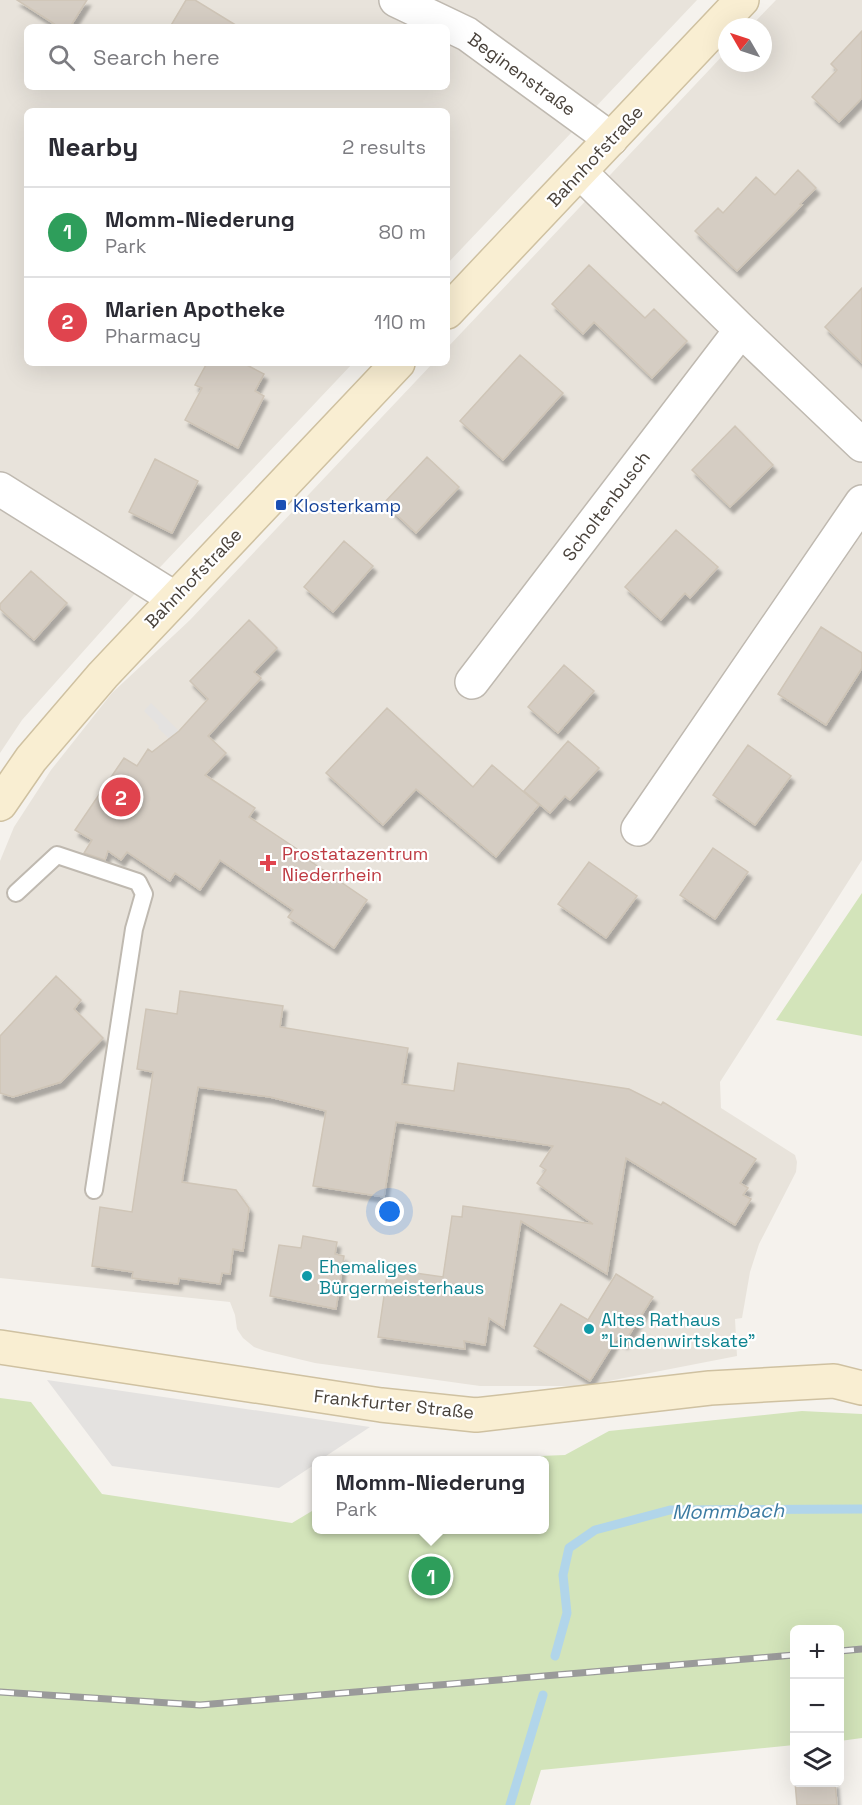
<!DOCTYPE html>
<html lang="en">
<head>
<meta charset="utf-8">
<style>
  body { margin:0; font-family:"Space Grotesk",sans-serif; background:#f7f7f7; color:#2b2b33 }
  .controls { position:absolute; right:18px; bottom:18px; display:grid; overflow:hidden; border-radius:9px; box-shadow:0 6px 24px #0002 }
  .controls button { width:54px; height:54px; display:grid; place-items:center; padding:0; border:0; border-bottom:2px solid #e1e1e2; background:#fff; color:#2b2b33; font:30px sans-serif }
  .compass { position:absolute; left:718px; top:18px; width:54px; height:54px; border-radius:50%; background:#fff; box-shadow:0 6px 24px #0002; rotate:309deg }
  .you { position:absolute; left:390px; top:1212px; width:21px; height:21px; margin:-15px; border:4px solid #fff; border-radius:50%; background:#1a73e8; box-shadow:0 0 0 9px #1a73e833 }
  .badge { display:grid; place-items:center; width:39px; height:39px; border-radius:50%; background:#e34735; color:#fff; font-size:20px; font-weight:700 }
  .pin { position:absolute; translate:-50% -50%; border:3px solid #fff; box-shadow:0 2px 6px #0006 }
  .popup { position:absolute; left:312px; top:1456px; width:237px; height:78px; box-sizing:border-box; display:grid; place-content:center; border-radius:9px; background:#fff; filter:drop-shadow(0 2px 4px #0005); font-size:20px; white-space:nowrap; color:#7c7c81 }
  .popup b { font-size:22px; color:#2b2b33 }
  .popup::after { content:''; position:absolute; left:50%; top:100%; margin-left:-12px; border:12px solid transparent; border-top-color:#fff }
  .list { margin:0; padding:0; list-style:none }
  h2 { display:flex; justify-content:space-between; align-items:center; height:78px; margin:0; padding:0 24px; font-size:26px }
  h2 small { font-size:20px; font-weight:400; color:#7c7c81 }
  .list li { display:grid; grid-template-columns:39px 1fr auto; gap:18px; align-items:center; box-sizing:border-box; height:90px; padding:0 24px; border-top:2px solid #e1e1e2 }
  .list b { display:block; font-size:22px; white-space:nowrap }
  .list p { margin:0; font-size:20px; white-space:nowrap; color:#7c7c81 }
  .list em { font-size:20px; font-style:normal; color:#7c7c81 }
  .icon { flex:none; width:33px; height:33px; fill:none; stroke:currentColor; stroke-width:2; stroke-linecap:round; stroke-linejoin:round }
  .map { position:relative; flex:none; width:862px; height:1805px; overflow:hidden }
  .search { position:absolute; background:#fff; box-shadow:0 6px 24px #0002; left:24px; top:24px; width:426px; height:66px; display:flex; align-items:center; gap:15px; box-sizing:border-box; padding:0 21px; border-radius:9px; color:#7c7c81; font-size:22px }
  .panel { position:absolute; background:#fff; box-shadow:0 6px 24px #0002; left:24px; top:108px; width:426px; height:258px; border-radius:9px }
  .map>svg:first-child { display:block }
  .residential { fill:#e8e3db; fill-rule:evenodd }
  .green { fill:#d3e4ba }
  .parking { fill:#e4e2e0 }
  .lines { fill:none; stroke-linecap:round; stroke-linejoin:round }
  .stream { stroke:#b1d5ea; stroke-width:9 }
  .building { fill:#d5cdc3; stroke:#cfc5b7; stroke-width:1.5; filter:url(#shadow) }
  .lane-casing { stroke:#bfb9b0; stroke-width:20 }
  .street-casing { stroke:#bfb9b0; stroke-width:36 }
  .secondary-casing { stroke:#cfc1a1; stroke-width:36 }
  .lane { stroke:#fff; stroke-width:16 }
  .street { stroke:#fff; stroke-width:33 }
  .secondary { stroke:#f9eed2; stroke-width:33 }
  .rail-casing { stroke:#9a9a9a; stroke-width:7 }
  .rail { stroke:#fff; stroke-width:4.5; stroke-dasharray:14; stroke-linecap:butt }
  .transit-dot { fill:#1a4fb4; stroke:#fff; stroke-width:2 }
  .health-dot { fill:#e0444e; stroke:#fff; stroke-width:2 }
  .culture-dot { fill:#0f9aa8; stroke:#fff; stroke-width:2 }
  .labels { text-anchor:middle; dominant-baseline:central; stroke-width:4.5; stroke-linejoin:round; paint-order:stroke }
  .street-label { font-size:18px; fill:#49423b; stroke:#fff }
  .transit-label { font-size:18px; fill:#164399; stroke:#fff; text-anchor:start }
  .health-label { font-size:18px; fill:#be3a42; stroke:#fff; text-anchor:start }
  .culture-label { font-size:18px; fill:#0d838f; stroke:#fff; text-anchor:start }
  .water-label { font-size:20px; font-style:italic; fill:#3c7ba2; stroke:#fff }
</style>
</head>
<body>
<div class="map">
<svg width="862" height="1805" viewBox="0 0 862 1805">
  <defs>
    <filter id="shadow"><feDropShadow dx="3.5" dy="6" stdDeviation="1.5" flood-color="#0004"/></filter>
  </defs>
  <rect width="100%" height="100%" fill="#f5f2ed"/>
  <path class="residential" d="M0,0H697L447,264V111H27V363H353L130,599L22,720L0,753ZM27,27H447V87H27Z
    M776,0H862V860L720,1082L721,1108L795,1155L797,1162L796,1172L759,1244L750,1272L742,1318L735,1319L737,1356L583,1386H480L315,1363L265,1351L254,1347L243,1338L237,1329L235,1315L230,1302L0,1278V861L14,827L51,770L112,693L190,620L433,363H447V348L727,51V63H763V27H750Z"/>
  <path class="green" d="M862,893V1036L776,1020Z
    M0,1398L31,1402L102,1494L292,1523L317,1508V1530H545V1460H467L468,1459L565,1455L609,1431L802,1411L862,1414V1738L840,1741V1630H794V1745L541,1770L530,1805H0Z"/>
  <path class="parking" d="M151,703L209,761L201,769L158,728L159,726L144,711Z
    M47,1380L370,1427L320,1460H317V1463L279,1488L112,1466Z"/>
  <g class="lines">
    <path class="stream" d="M555,1656L567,1613L563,1575L569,1548L595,1530L670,1510L862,1509
      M510,1805L543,1695"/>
  </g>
  <path class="building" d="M17,0H87L70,27H59Z
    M186,0H195L239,27H170Z
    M862,31V98L839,122L812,97L837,70L831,64Z
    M798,170L816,188L800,204L802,205L737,271L695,231L718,208L723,213L756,177L775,195Z
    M589,265L645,318L654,309L687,341L652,378L594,322L583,334L552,304Z
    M862,288V363L825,327Z
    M520,355L563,393L503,460L460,421Z
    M207,363H243L264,374L255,391L264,396L238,448L185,420L202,388L195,385Z
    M735,426L773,465L730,507L692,470Z
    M427,457L459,487L416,533L384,503Z
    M155,459L198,481L172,533L129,512Z
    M676,530L718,567L690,598L685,593L661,620L625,587Z
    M344,541L373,566L333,612L304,587Z
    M31,571L67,603L34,640L0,609V604Z
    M249,620L277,648L254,672L261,678L208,736L226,753L205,775L255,808L249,817L312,859L310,861L367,900L334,948L288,917L293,910L220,860L200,890L175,873L170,881L127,852L121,860L108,851L105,860L84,853L92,840L75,830L124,758L137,766L148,749L152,752L179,731L208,699L190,681Z
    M821,627L862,653V668L826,725L778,694Z
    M564,665L594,691L558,733L528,707Z
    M387,708L473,787L492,765L539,805L496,857L416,789L383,825L326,773Z
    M568,741L599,768L570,800L565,796L550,813L524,791Z
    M748,745L791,776L755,825L713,795Z
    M713,848L748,872L715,919L680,895Z
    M589,862L637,896L606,938L558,904Z
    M56,976L81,1000L74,1009L103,1038L61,1082L13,1097L0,1093V1036Z
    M180,991L283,1006L280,1027L408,1048L402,1084L454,1091L458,1063L629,1089L661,1105L663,1102L756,1159L740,1183L748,1188L743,1195L751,1199L735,1225L626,1158L607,1274L521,1221L504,1328L489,1318L485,1345L464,1341L465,1349L378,1337L388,1269L443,1277L452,1216L462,1217L463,1206L593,1224L537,1183L546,1170L540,1166L553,1146L396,1122L384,1197L313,1186L326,1111L270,1097L198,1087L182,1182L236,1190L249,1208L243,1251L233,1249L230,1274L222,1273L220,1284L179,1278L178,1284L132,1278L133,1272L92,1266L100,1207L132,1212L153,1072L137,1069L146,1009L177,1014Z
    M303,1236L337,1242L335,1254L344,1256L336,1309L270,1296L279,1245L301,1248Z
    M616,1274L653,1297L624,1343L617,1338L590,1381L534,1346L561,1304L588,1320Z
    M795,1782H835L837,1805H797Z"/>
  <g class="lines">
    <defs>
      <path id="lane" d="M16,893L57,855L138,882L144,894L134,929L94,1190"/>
      <path id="street" d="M396,0L467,34L611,139
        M580,172L741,330L862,445
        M0,489L174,598
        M472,682L741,330
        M638,829L862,502"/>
      <path id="secondary" d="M447,312L742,0
        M0,804L31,759L103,675L398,363
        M0,1347L381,1405L476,1415L710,1388L834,1381L862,1388"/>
    </defs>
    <use href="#lane" class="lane-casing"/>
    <use href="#street" class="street-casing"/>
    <use href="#secondary" class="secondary-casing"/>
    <use href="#lane" class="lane"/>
    <use href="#street" class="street"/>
    <use href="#secondary" class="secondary"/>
    <defs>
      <path id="rail" d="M840,1651L862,1649
        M0,1692L200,1705L794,1655"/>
    </defs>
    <use href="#rail" class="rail-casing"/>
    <use href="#rail" class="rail"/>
  </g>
  <rect class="transit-dot" x="275" y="499" width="12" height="12" rx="3"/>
  <path class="health-dot" d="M265 854h6v6h6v6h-6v6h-6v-6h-6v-6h6z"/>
  <g class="culture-dot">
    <circle cx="307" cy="1276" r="6"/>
    <circle cx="589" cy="1329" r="6"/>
  </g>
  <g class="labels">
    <g class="street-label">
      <text transform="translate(522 74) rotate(36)">Beginenstraße</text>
      <text transform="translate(595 156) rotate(-47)">Bahnhofstraße</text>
      <text transform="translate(606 506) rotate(-53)">Scholtenbusch</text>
      <text transform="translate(193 578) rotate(-46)">Bahnhofstraße</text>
      <text transform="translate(394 1404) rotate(6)">Frankfurter Straße</text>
    </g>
    <g class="transit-label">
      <text x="293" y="505">Klosterkamp</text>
    </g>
    <g class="health-label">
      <text x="282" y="853">Prostatazentrum<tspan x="282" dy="21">Niederrhein</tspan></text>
    </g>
    <g class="culture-label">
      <text x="319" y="1266">Ehemaliges<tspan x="319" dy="21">Bürgermeisterhaus</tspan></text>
      <text x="601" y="1319">Altes Rathaus<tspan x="601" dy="21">"Lindenwirtskate"</tspan></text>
    </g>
    <g class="water-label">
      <text transform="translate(728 1511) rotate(-1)">Mommbach</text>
    </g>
  </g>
</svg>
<div class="controls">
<button>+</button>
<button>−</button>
<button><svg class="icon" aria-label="layers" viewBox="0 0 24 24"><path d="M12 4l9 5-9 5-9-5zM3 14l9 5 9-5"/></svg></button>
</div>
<svg class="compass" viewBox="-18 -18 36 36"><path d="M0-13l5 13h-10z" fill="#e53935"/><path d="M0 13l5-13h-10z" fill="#7c7c81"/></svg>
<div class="you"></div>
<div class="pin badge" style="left:431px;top:1576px;background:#2e9e5b">1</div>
<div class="popup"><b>Momm-Niederung</b>Park</div>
<div class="pin badge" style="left:121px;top:797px;background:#e0444e">2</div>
<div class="search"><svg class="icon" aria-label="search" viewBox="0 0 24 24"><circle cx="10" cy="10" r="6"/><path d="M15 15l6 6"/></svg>Search here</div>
<section class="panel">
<h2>Nearby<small>2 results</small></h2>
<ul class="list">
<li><span class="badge" style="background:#2e9e5b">1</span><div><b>Momm-Niederung</b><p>Park</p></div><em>80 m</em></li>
<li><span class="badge" style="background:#e0444e">2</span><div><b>Marien Apotheke</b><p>Pharmacy</p></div><em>110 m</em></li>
</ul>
</section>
</div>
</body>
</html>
